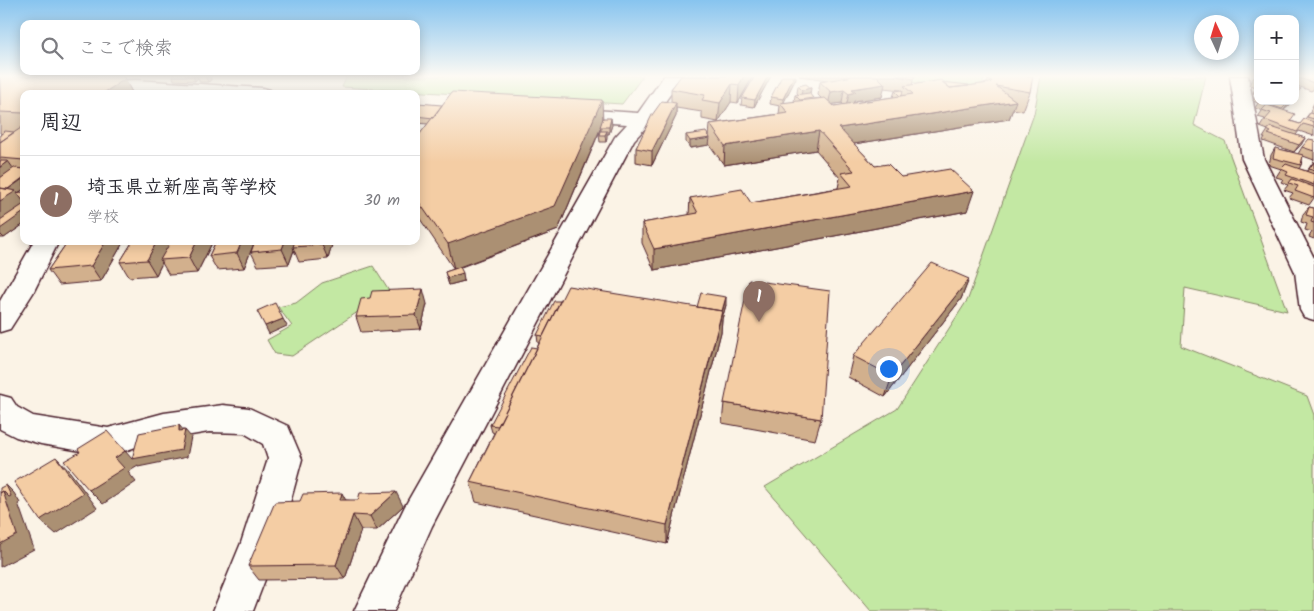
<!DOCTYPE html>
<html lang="ja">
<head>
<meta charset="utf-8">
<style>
  body { margin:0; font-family:Kalam,"Klee One",sans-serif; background:#f7f7f7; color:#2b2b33 }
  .controls { position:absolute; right:15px; top:15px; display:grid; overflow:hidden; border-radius:10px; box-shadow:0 2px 12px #0003 }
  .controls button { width:45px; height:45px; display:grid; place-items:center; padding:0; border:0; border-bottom:1px solid #e1e1e2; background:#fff; color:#2b2b33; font:25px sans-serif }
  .compass { position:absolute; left:1194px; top:15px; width:45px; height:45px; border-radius:50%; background:#fff; box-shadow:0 2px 12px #0003; rotate:356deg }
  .you { position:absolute; left:888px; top:368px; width:18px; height:18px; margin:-12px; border:4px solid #fff; border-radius:50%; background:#1a73e8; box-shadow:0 0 0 8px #1a73e833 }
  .badge { display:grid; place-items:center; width:32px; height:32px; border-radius:50%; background:#7c3aed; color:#fff; font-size:16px; font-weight:700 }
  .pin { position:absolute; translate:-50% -41px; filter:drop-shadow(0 1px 2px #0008) }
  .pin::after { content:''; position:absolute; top:26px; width:18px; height:15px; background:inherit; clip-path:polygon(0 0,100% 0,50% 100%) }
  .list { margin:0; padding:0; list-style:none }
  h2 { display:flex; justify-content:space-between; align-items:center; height:65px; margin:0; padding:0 20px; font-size:21px }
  h2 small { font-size:16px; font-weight:400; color:#7c7c81 }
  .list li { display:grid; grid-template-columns:32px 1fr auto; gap:15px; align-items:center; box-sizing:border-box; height:90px; padding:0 20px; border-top:1px solid #e1e1e2 }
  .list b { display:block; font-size:19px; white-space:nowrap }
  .list p { margin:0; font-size:16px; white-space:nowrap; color:#7c7c81 }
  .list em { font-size:16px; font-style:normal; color:#7c7c81 }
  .icon { flex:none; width:28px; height:28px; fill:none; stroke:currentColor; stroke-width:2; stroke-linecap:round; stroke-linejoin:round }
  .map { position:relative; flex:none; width:1314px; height:611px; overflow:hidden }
  .search { position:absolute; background:#fff; box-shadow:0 2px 12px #0003; left:20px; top:20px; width:400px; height:55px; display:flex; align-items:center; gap:12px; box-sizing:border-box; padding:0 18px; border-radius:10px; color:#7c7c81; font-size:19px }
  .panel { position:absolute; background:#fff; box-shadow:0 2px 12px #0003; left:20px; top:90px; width:400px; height:155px; border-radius:10px }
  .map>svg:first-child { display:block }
  .green { fill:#c3e8a3; stroke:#868467 }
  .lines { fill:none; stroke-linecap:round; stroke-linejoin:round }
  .minor-casing { stroke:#4a1f2b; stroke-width:3 }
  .minor { fill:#fdfcf7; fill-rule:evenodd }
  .wall { fill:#d2b08d; stroke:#4a1f2b; fill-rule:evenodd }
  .shaded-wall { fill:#ab9073; stroke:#4a1f2b }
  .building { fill:#f4cda4; stroke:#4a1f2b }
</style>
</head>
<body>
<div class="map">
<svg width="1314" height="611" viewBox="0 0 1314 611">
  <rect width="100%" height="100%" fill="#fbf3e6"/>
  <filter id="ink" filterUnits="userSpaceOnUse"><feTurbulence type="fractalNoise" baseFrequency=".02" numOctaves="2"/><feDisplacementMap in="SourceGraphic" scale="10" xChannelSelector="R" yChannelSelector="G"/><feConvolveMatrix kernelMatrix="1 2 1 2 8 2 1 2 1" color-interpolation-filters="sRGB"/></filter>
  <g filter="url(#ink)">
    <path class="green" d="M347,76H643L622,104L342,87Z
      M868,76H985L980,92Z
      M1041,76H1206L1194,125L1225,141L1287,311L1185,288L1181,346L1307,396L1314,415V611H871L765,487L897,409L968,299L1034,114Z
      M373,266L389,291L292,356L275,354L267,340L292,326L278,307L296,303L322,283Z"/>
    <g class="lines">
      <defs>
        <path id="minor" d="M664,76H683L650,123L634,140L432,526L394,611H354L405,506L615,137L627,124L565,120L558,118L555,114L558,110L565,108L638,113Z
          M1230,76H1248L1264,159L1314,258V320L1304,317L1300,310L1295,272L1242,159Z
          M136,80L263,88L270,90L272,94L136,92L91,94L84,92L82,88L84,84L91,82Z
          M34,241H59L33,293L10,329L0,332V301Z
          M0,395L11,398L17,407L33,416L108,428L164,413L223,405L249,408L288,426L302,459L279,543L253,611H213L241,543L268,459L263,444L244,433L209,432L150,442L110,456L41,444L16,437L0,429Z"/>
      </defs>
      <use href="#minor" class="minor-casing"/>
      <use href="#minor" class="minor"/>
    </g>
    <path class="wall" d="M0,76H123L133,94H24V189L18,193H24V224L4,238H0V135L2,134L0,133Z
      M173,76H210L211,80L208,82H200L198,78L195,81L174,80Z
      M681,76H753L738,103L731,102L718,122L702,119V112L676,108V116L652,165L636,162V148L671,102V89Z
      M755,76H771L754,107L741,105L742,98Z
      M799,76H914L912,85L942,82L969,86L987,83L990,76L1030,92L1023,111L1013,109L1009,119L854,144L875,166L901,177L967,211L654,270L642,243V223L689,215L690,198L751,203L838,188L840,178L816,150L724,165L709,144V145L690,148L686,142V135L709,137L710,124L779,114L780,106L770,104L771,97L796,78L783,103L794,102L795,95H799L797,93L798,86L811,88L810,95L813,99L821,98L818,95L820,82L828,80ZM884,88L901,90L895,91L893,97L854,103V101L882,97ZM842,103L844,105L834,106L832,104Z
      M1258,76V101H1292L1284,110L1291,121L1300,124L1305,119L1311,111H1310L1314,103V136L1299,131L1296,135L1305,138L1301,145L1294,152L1263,141L1265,138H1263L1268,130L1260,127L1265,119L1258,117L1262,111L1255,108L1258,103L1253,101L1257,94L1253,93L1256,87L1249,85L1253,78Z
      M1314,76V89L1311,91L1295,85V79L1296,77Z
      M416,102L417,104L603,118L612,125L609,134H607L606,142H600L599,135L601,131V128L558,230L456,269L464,281L449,285L445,272L454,269L416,213V139L428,124L416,123Z
      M1314,140V160L1303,156L1301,165L1299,169L1307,171L1314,161V198L1309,205L1289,198L1293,193L1284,190L1288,185L1281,182L1283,179L1276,177L1281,169L1269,165L1271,155L1275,148L1298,154L1302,147Z
      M1309,207L1314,208V239L1309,237L1312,232L1305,230L1307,224L1301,222L1303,214Z
      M68,241H124L101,281L59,285L48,270Z
      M133,241H213L197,273L169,275L162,263L156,275L129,277L120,262Z
      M216,241H255L244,268L217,270L209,256Z
      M333,241L328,259L299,262L294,250L289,264L258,266L251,252Z
      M969,279L961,299L885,397L848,377L853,356Z
      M370,298L427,304L421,329L361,332L356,317Z
      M560,301L697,307L726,305L722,319L721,332L667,544L476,502L470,482L494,433L492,432L490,425L537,348L539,343H538L537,335Z
      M724,403L821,419L815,440L722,423Z
      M346,500L403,506L377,530H361L345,579L259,580L248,566Z"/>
    <path class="shaded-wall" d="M123,76L133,94H102Z
      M193,76H197L198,78L195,81Z
      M205,76H210L211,80L208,82Z
      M744,76H753L738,103L739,85Z
      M768,76H771L754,107L755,100Z
      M794,76H796V78L782,106L783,99Z
      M732,84L731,102L718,122L720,103Z
      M885,84L882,97L854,101L853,105L846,107L849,94L852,89Z
      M811,88L809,95L801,97L802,90Z
      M844,90L842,103L828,105L831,92Z
      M602,100L603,122L558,230L454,269L448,244Z
      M1016,101L1009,119L835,147L839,128Z
      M1291,101H1292L1289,106L1284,110Z
      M676,103V116L652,165V151Z
      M611,118L612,125L609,134V127Z
      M607,131V138L606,142L605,135Z
      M819,131L816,150L724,165L725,146Z
      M710,138L709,145L690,148V141Z
      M1305,138L1301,145L1294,152L1299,145Z
      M8,161L18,175L0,188V167Z
      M24,178V189L18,193L24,202V224L4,238L0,234V195Z
      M974,191L967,211L654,270V249Z
      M106,241H124L101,281L91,266Z
      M157,241H174L160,260L162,263L156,275L147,260Z
      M197,241H213L197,273L189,258Z
      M242,241H255L244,268L237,253Z
      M285,241H297L293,247L294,250L289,264L282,249Z
      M323,241H333L328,259L322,245Z
      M463,273L464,281L449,285L447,278Z
      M969,279L961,299L885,397L892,376Z
      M423,289L427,304L421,329L416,315Z
      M726,297V305L722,319L721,332L667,544V525Z
      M283,319L287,326L269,334L265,326Z
      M179,425L185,432V430L191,437L187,457L138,467V466L128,472L136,482L103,504L89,490L115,458L125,451L132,459L179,431Z
      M56,457L70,472L97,508L56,534L40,520Z
      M6,485L14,493L20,503L18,504L19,506L34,549L0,567V544L3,491Z
      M396,492L403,506L377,530L370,516Z
      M342,493L350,508L340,500Z
      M353,515L361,530L345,579L336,565Z"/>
    <path class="building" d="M0,76H123L125,79L102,94H24V113L0,112Z
      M681,76H744L739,85L732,84L720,103L702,100L705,95L671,89Z
      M755,76H768L755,100L742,98Z
      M782,76H794L783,99L771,97Z
      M853,76H877L885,84L852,89L856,92L849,94L844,90L831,92L820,82Z
      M895,76H914V79Z
      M990,76H1033L1030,92L996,86L1016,101L839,128L875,166L888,164L901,177L950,169L974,191L654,249L642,223L698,213L690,198L742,189L751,203L852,186L841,173L854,171L819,131L725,146L710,124L788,113L780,103L825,98L834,106L913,94L904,86L941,80L950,88L990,83L992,81L988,80Z
      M1256,76H1258V80L1253,78Z
      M1298,76H1314V83L1296,77Z
      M942,82L969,85V86L950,88Z
      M806,84L811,88L802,90L798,86Z
      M1295,86L1301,89L1297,92L1295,91Z
      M903,90L902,95L900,96L895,91Z
      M452,92L602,100L555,206L448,244L416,198V139Z
      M809,93L813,98L800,100L795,95Z
      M662,101L676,103L652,151L636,148L652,115Z
      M1259,101H1280L1287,104L1282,109Z
      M1281,101H1291L1289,104Z
      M418,103L442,105L433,118L416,116V105Z
      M1267,105L1295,114L1290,121L1300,124L1304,119L1314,122V127L1303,124L1297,132L1265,120L1271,113L1262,110Z
      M1310,113L1314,114V119L1307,117Z
      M603,118H611L609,127H600Z
      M24,126V160L0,158V142Z
      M1271,127L1305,138L1299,145L1268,134L1271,132L1267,130Z
      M5,131L14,132L0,142V135Z
      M600,131H607L605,135H599Z
      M706,132L710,138L690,141L686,135Z
      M1309,139L1314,140V151L1302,147Z
      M1275,148L1303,155L1301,165L1273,158Z
      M0,161H8L0,167Z
      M1314,162V171L1309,169Z
      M1286,164L1314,174V185L1286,175L1288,172L1281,169Z
      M14,168L24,169V177L8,189L0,188V178Z
      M1292,179L1314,187V198L1295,191L1298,186L1289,183Z
      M0,188L16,191L0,201Z
      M21,192L24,193V202L17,193Z
      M24,204V212L0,229V220Z
      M1309,207L1314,208V223L1311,222L1313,217L1306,215Z
      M68,241H106L91,266L48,270Z
      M133,241H157L147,260L120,262Z
      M171,241H197L189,258L160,260Z
      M216,241H242L237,253L209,256Z
      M255,241H285L282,249L251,252Z
      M295,241H323L322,245L293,247Z
      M932,263L969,279L892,376L853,356Z
      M460,267L463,273L447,278L445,272Z
      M749,280L830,291L821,419L724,403Z
      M568,286L722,311L667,525L470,482Z
      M423,289L416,315L356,317L361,299L370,298L372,291Z
      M701,293L726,297L722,311L697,307Z
      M554,301H560L543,336L537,335Z
      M275,303L283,319L265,326L257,311Z
      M531,347L537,348L498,426L490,425Z
      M179,425V431L185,430L181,450L132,459L139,433Z
      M107,431L125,451L115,458L124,468L89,490L64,461L80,452L78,449Z
      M56,457L83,493L40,520L14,482Z
      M6,485L11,496L9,497L3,491L0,493V488Z
      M3,491L17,535L0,544V493Z
      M396,492L370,516L353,515L336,565L248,566L275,502L300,501L303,494L342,493L340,500H358L360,493Z"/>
  </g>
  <linearGradient id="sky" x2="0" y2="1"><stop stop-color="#87c4ef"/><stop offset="0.47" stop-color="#fdfaf4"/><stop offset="1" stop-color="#fdfaf4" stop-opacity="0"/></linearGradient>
  <rect width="1314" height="162" fill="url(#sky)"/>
</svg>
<div class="controls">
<button>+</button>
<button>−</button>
</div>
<svg class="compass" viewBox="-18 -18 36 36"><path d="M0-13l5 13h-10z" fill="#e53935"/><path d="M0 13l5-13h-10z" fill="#7c7c81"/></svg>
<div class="you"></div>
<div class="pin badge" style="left:759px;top:322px;background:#8d6e63">1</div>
<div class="search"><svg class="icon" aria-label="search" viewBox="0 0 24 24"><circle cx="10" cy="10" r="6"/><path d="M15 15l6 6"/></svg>ここで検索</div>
<section class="panel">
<h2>周辺<small></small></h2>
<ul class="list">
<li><span class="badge" style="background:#8d6e63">1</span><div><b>埼玉県立新座高等学校</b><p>学校</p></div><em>30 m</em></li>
</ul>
</section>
</div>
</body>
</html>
